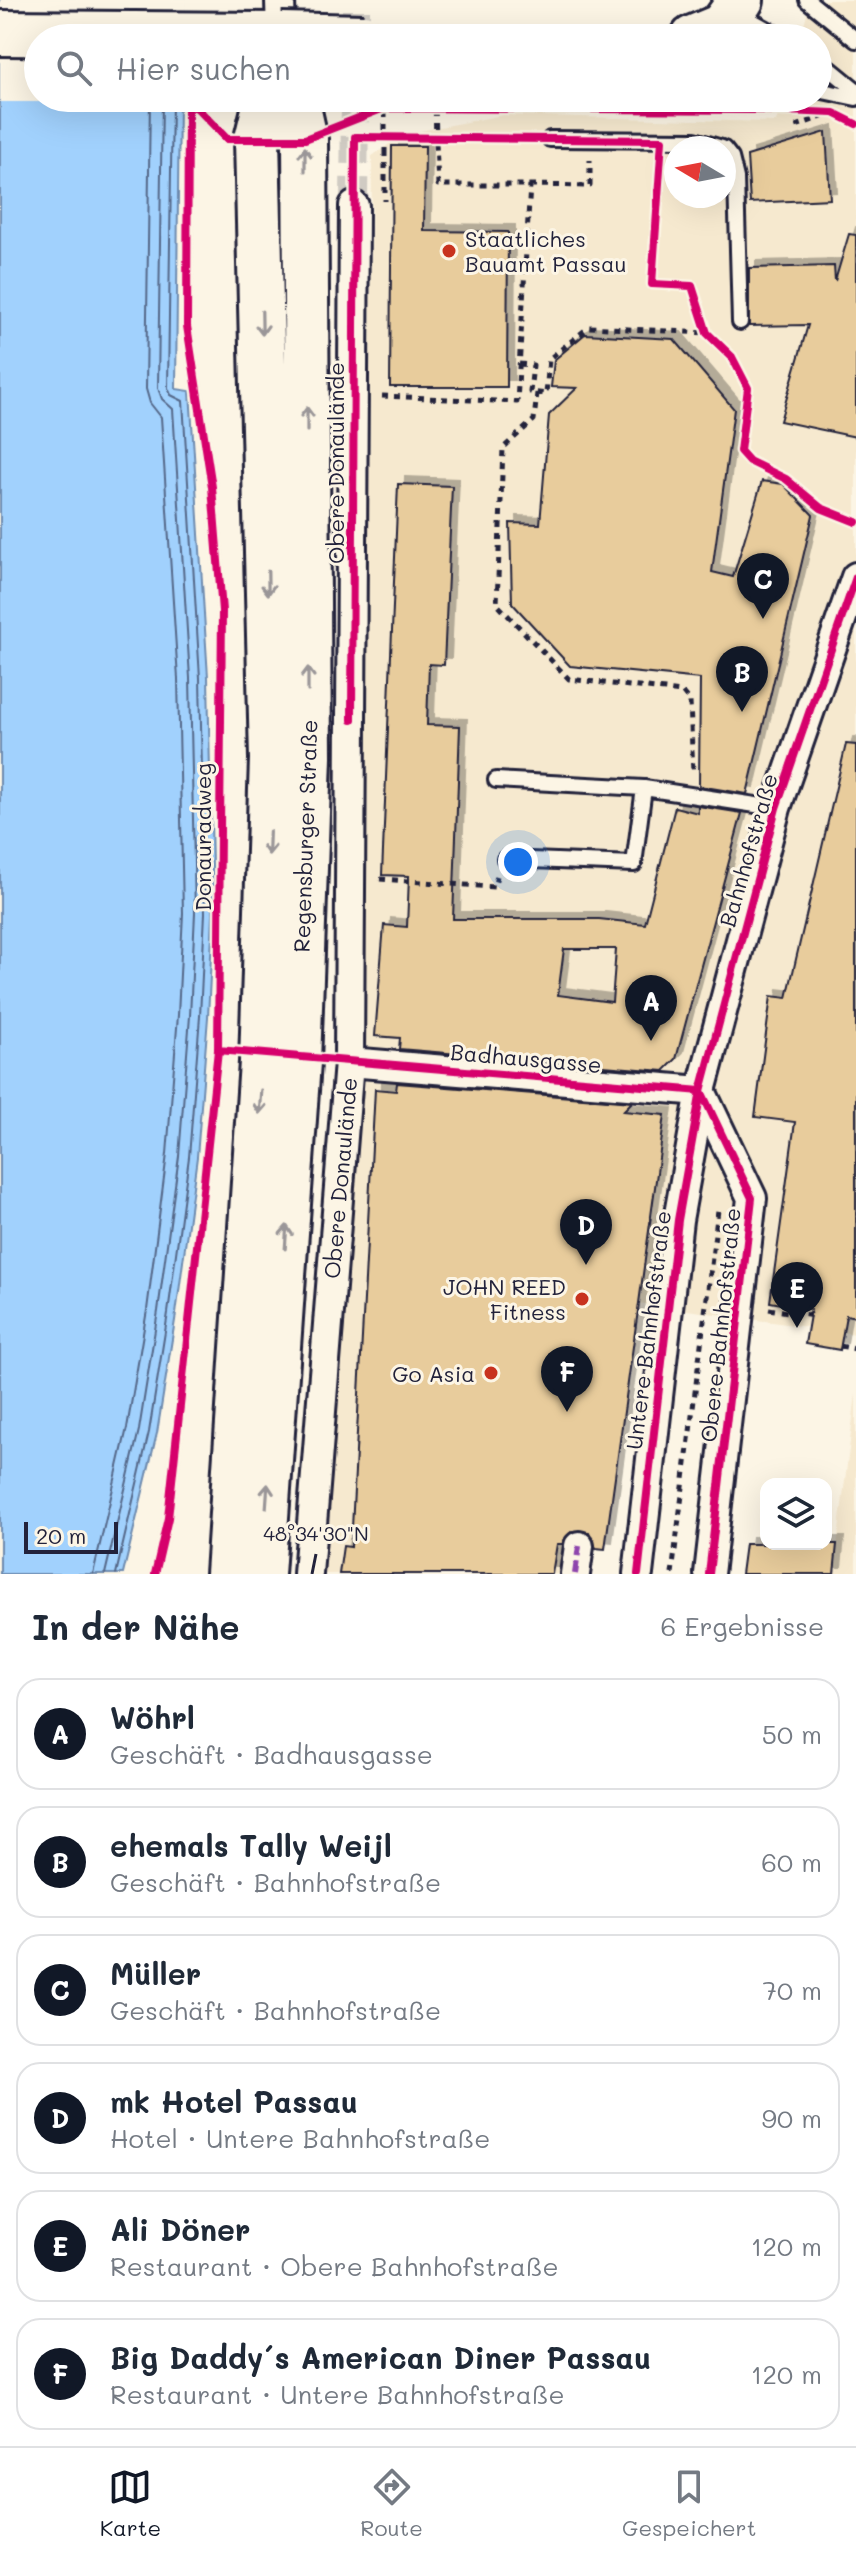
<!DOCTYPE html>
<html lang="de">
<head>
<meta charset="utf-8">
<style>
  body { margin:0; font-family:Mali,sans-serif; background:#f6f6f7; color:#1f2937 }
  .controls { position:absolute; right:24px; bottom:24px; display:grid; overflow:hidden; border-radius:16px; box-shadow:0 8px 32px #0002 }
  .controls button { width:72px; height:72px; display:grid; place-items:center; padding:0; border:0; border-bottom:2px solid #e0e1e3; background:#fff; color:#1f2937; font:40px sans-serif }
  .compass { position:absolute; left:664px; top:136px; width:72px; height:72px; border-radius:50%; background:#fff; box-shadow:0 8px 32px #0002; rotate:280deg }
  .scale { position:absolute; left:24px; bottom:20px; width:94px; box-sizing:border-box; padding-left:8px; border:4px solid #22223b; border-top:0; font-size:22px; line-height:28px; white-space:nowrap; color:#22223b; -webkit-text-stroke:6px #fcf5e5; paint-order:stroke }
  .you { position:absolute; left:518px; top:862px; width:28px; height:28px; margin:-20px; border:6px solid #fff; border-radius:50%; background:#1a73e8; box-shadow:0 0 0 12px #1a73e833 }
  .badge { display:grid; place-items:center; width:52px; height:52px; border-radius:50%; background:#111827; color:#fff; font-size:26px; font-weight:700 }
  .pin { position:absolute; translate:-50% -66px; filter:drop-shadow(0 2px 4px #0008) }
  .pin::after { content:''; position:absolute; top:42px; width:28px; height:24px; background:inherit; clip-path:polygon(0 0,100% 0,50% 100%) }
  .list { margin:0; padding:0; list-style:none }
  h2 { display:flex; justify-content:space-between; align-items:center; height:104px; margin:0; padding:0 32px; font-size:34px }
  h2 small { font-size:26px; font-weight:400; color:#747a83 }
  .list li { display:grid; grid-template-columns:52px 1fr auto; gap:24px; align-items:center; box-sizing:border-box; height:112px; margin:0 16px 16px; padding:0 16px; border:2px solid #e0e1e3; border-radius:24px }
  .list b { display:block; font-size:30px; white-space:nowrap }
  .list p { margin:0; font-size:26px; white-space:nowrap; color:#747a83 }
  .list em { font-size:26px; font-style:normal; color:#747a83 }
  .icon { flex:none; width:44px; height:44px; fill:none; stroke:currentColor; stroke-width:2; stroke-linecap:round; stroke-linejoin:round }
  .map { position:relative; flex:none; width:856px; height:1574px; overflow:hidden }
  .search { position:absolute; background:#fff; box-shadow:0 8px 32px #0002; left:24px; right:24px; top:24px; height:88px; display:flex; align-items:center; gap:20px; box-sizing:border-box; padding:0 28px; border-radius:44px; color:#747a83; font-size:30px }
  .sheet { height:872px; background:#fff }
  nav { display:flex; justify-content:space-around; align-items:center; box-sizing:border-box; height:112px; border-top:2px solid #e0e1e3; background:#fff; font-size:22px; color:#747a83 }
  nav a { display:grid; justify-items:center; gap:4px }
  nav .on { color:#111827 }
  .map>svg:first-child { display:block }
  .built { fill:#f6e9cf; fill-rule:evenodd }
  .water { fill:#a1d1fd; stroke:#6e8baf; stroke-width:2 }
  .pier { fill:#fcf5e5 }
  .lines { fill:none; stroke-linecap:round; stroke-linejoin:round }
  .shore { stroke:#556889; stroke-width:2 }
  .building { fill:#e8cc9c; stroke:#22223b; stroke-width:2; fill-rule:evenodd; filter:url(#shadow) }
  .street-tunnel { stroke:#d0cbc3; stroke-width:28; stroke-dasharray:28 14; stroke-linecap:butt }
  .lane-casing { stroke:#22223b; stroke-width:20 }
  .street-casing { stroke:#22223b; stroke-width:34 }
  .primary-casing { stroke:#22223b; stroke-width:50 }
  .path { stroke:#22223b; stroke-width:5; stroke-dasharray:6 6; stroke-linecap:butt }
  .lane { stroke:#fcf5e5; stroke-width:14 }
  .street { stroke:#fcf5e5; stroke-width:28 }
  .primary { stroke:#fcf5e5; stroke-width:44 }
  .primary-bridge-casing { stroke:#22223b; stroke-width:50; stroke-linecap:butt }
  .path-bridge { stroke:#22223b; stroke-width:5; stroke-dasharray:6 6; stroke-linecap:butt }
  .primary-bridge { stroke:#fcf5e5; stroke-width:44 }
  .quiet { stroke:#8e44ad; stroke-width:6; stroke-dasharray:12 6; stroke-linecap:butt }
  .cycleway-casing { stroke:#fcf5e5; stroke-width:13 }
  .cycleway { stroke:#d6006c; stroke-width:8 }
  .oneway { stroke:#9a9698 }
  .ticks { fill:none; stroke:#22223b; stroke-width:3 }
  .poi-dot { fill:#c8321e; stroke:#fcf5e5; stroke-width:3 }
  .labels { text-anchor:middle; dominant-baseline:central; stroke-width:6; stroke-linejoin:round; paint-order:stroke }
  .poi-label { font-size:22px; fill:#22223b; stroke:#fcf5e5; text-anchor:end }
  .street-label { font-size:22px; fill:#22223b; stroke:#fcf5e5 }
  .ticks-label { font-size:20px; text-anchor:middle; fill:#22223b; stroke:#fcf5e5; stroke-width:6; stroke-linejoin:round; paint-order:stroke }
</style>
</head>
<body>
<div class="map">
<svg width="856" height="1574" viewBox="0 0 856 1574">
  <defs>
    <filter id="shadow"><feDropShadow dx="7" dy="-7" stdDeviation="0" flood-color="#0004"/></filter>
  </defs>
  <rect width="100%" height="100%" fill="#fcf5e5"/>
  <filter id="ink" filterUnits="userSpaceOnUse"><feTurbulence type="fractalNoise" baseFrequency=".0125" numOctaves="2"/><feDisplacementMap in="SourceGraphic" scale="16" xChannelSelector="R" yChannelSelector="G"/><feConvolveMatrix kernelMatrix="1 2 1 2 8 2 1 2 1" color-interpolation-filters="sRGB"/></filter>
  <g filter="url(#ink)">
    <path class="built" d="M811,0H856V1334L638,1303L590,1574H316L350,1021L368,589L372,156L404,134L503,115L776,122L783,98H818V38H800ZM676,148H724V196H676Z
      M856,1394V1574H834L841,1512Z"/>
    <path class="water" d="M0,0L38,38V98H179L176,389L190,391L208,677L213,914L208,1017L197,1157L176,1314L157,1433L123,1574H0Z"/>
    <path class="pier" d="M0,0H185L184,38H38V98H183V109L154,102H0Z"/>
    <g class="lines">
      <path class="shore" d="M93,1574L127,1428L147,1310L167,1154L178,1015L183,913L178,679L161,417L150,403L146,389L150,98
        M105,1574L139,1430L158,1311L179,1156L190,1016L195,913L190,678L173,409L162,399L158,388L162,98
        M116,1574L149,1432L168,1313L189,1157L200,1016L205,913L200,678L183,401L171,395L168,388L172,98"/>
    </g>
    <path class="building" d="M826,132L830,199L750,203L747,156Z
      M392,146H425L424,231L508,232L507,387H390Z
      M849,234L856,235V437L780,421L808,325L749,326V268L834,266L835,281Z
      M585,334L674,339L734,409L712,572L733,577L762,481L783,484L813,515L747,794L699,786L700,679L570,666L512,603L510,523L540,524L549,415L577,388L551,387L554,360Z
      M398,484L452,486L444,665L429,664L427,725L460,726L453,919H599L645,924L675,807L698,813V806L742,813L676,1059L664,1071L399,1049L400,1038L375,1036L384,925L407,927L409,876L382,875ZM564,949H616L612,1002L558,995Z
      M846,744L856,745V1317L846,1315L840,1350L805,1344L811,1309L770,1302L795,1122L755,1117L771,996L787,998Z
      M397,1083L632,1102L623,1111L665,1115L605,1549L596,1548L589,1532L572,1531L562,1544H557L552,1574H339L343,1546L351,1547L375,1089L396,1091Z
      M745,1544H837L834,1574H741Z"/>
    <g class="lines">
      <path class="street-tunnel" d="M356,38V0
        M354,206L355,98"/>
      <defs>
        <path id="lane" d="M807,0L856,40
          M736,12L783,38
          M818,59L856,90
          M818,90L856,98
          M550,139L695,140L722,148
          M724,149L731,158L736,178L740,322
          M496,780L644,788L776,808
          M505,859L634,864L644,788"/>
        <path id="street" d="M280,0L281,35
          M349,1062L701,1091
          M701,1091L752,1198L709,1574
          M308,1574L349,1062L354,206
          M575,1574L579,1546
          M638,1574L678,1220L701,1091L776,808L856,577"/>
        <path id="primary" d="M0,33L281,35
          M693,38L722,26L741,0
          M228,1574L262,1062L272,759L257,139L267,98
          M262,1574L298,1062L309,757L305,139L296,98"/>
      </defs>
      <use href="#lane" class="lane-casing"/>
      <use href="#street" class="street-casing"/>
      <use href="#primary" class="primary-casing"/>
      <path class="path" d="M384,108L385,112
        M796,126L825,116
        M385,151V201
        M661,159L652,284L692,286L707,333
        M530,185L590,186V160
        M519,364L533,365L530,392L546,394L549,359L589,327L707,333L732,357L748,388L740,451L749,461L786,479L821,508L856,522
        M537,393L534,420L503,448L497,604L569,679L682,692L690,702L693,773
        M382,396L517,402L530,185H438L436,143
        M380,879L494,887L497,876
        M769,1309L814,1316
        M840,1346L856,1349
        M672,1574L718,1210"/>
      <use href="#lane" class="lane"/>
      <use href="#street" class="street"/>
      <use href="#primary" class="primary"/>
      <defs>
        <path id="primary-bridge" d="M281,35L363,37"/>
      </defs>
      <use href="#primary-bridge" class="primary-bridge-casing"/>
      <path class="path-bridge" d="M435,98L436,143
        M385,112V151"/>
      <use href="#primary-bridge" class="primary-bridge"/>
      <path class="quiet" d="M575,1574L579,1546"/>
      <defs>
        <path id="cycleway" d="M164,98L197,108L227,139H305L384,108L761,110L834,113L856,124
          M352,720L355,137L662,140L652,284L692,286L707,333L732,357L748,388L740,451L749,461L786,479L821,508L856,522
          M218,1050L701,1091
          M701,1091L752,1198L709,1574
          M155,1574L168,1518L218,1050L222,611L212,487L187,326L188,98
          M638,1574L678,1220L701,1091L776,808L856,577"/>
      </defs>
      <use href="#cycleway" class="cycleway-casing"/>
      <use href="#cycleway" class="cycleway"/>
    </g>
    <defs><path id="oneway-shaft" d="M-6 0H5M1.5-3L5.5 0L1.5 3" fill="none" stroke-width="1.6" stroke-linecap="round" stroke-linejoin="round" transform="scale(2)"/></defs>
    <g class="oneway">
      <use href="#oneway-shaft" transform="translate(305 159) rotate(-90)"/>
      <use href="#oneway-shaft" transform="translate(262 323) rotate(89)"/>
      <use href="#oneway-shaft" transform="translate(307 419) rotate(-90)"/>
      <use href="#oneway-shaft" transform="translate(268 583) rotate(89)"/>
      <use href="#oneway-shaft" transform="translate(308 679) rotate(-90)"/>
      <use href="#oneway-shaft" transform="translate(269 843) rotate(92)"/>
      <use href="#oneway-shaft" transform="translate(260 1102) rotate(94)"/>
      <use href="#oneway-shaft" transform="translate(286 1237) rotate(-86)"/>
      <use href="#oneway-shaft" transform="translate(267 1496) rotate(-86)"/>
    </g>
  </g>
  <path class="ticks" d="M312,1574L316,1554"/>
  <g class="poi-dot">
    <circle cx="449" cy="251" r="8"/>
    <circle cx="582" cy="1299" r="8"/>
    <circle cx="491" cy="1373" r="8"/>
  </g>
  <g class="labels">
    <g class="poi-label">
      <text x="465" y="238" text-anchor="start">Staatliches<tspan x="465" dy="25">Bauamt Passau</tspan></text>
      <text x="566" y="1286">JOHN REED<tspan x="566" dy="25">Fitness</tspan></text>
      <text x="475" y="1373">Go Asia</text>
    </g>
    <g class="street-label">
      <text transform="translate(335 463) rotate(-90)">Obere Donaulände</text>
      <text transform="translate(305 836) rotate(-88)">Regensburger Straße</text>
      <text transform="translate(202 837) rotate(-90)">Donauradweg</text>
      <text transform="translate(748 850) rotate(-74)">Bahnhofstraße</text>
      <text transform="translate(526 1058) rotate(5)">Badhausgasse</text>
      <text transform="translate(340 1178) rotate(-85)">Obere Donaulände</text>
      <text transform="translate(720 1325) rotate(-84)">Obere Bahnhofstraße</text>
      <text transform="translate(648 1330) rotate(-83)">Untere Bahnhofstraße</text>
    </g>
  </g>
  <g class="ticks-label">
    <text x="316" y="1541">48°34'30"N</text>
  </g>
</svg>
<div class="controls">
<button><svg class="icon" aria-label="layers" viewBox="0 0 24 24"><path d="M12 4l9 5-9 5-9-5zM3 14l9 5 9-5"/></svg></button>
</div>
<svg class="compass" viewBox="-18 -18 36 36"><path d="M0-13l5 13h-10z" fill="#e53935"/><path d="M0 13l5-13h-10z" fill="#747a83"/></svg>
<div class="scale">20 m</div>
<div class="you"></div>
<div class="pin badge" style="left:651px;top:1041px">A</div>
<div class="pin badge" style="left:742px;top:712px">B</div>
<div class="pin badge" style="left:763px;top:619px">C</div>
<div class="pin badge" style="left:586px;top:1265px">D</div>
<div class="pin badge" style="left:797px;top:1328px">E</div>
<div class="pin badge" style="left:567px;top:1412px">F</div>
<div class="search"><svg class="icon" aria-label="search" viewBox="0 0 24 24"><circle cx="10" cy="10" r="6"/><path d="M15 15l6 6"/></svg>Hier suchen</div>
</div>
<section class="sheet">
<h2>In der Nähe<small>6 Ergebnisse</small></h2>
<ul class="list">
<li><span class="badge">A</span><div><b>Wöhrl</b><p>Geschäft · Badhausgasse</p></div><em>50 m</em></li>
<li><span class="badge">B</span><div><b>ehemals Tally Weijl</b><p>Geschäft · Bahnhofstraße</p></div><em>60 m</em></li>
<li><span class="badge">C</span><div><b>Müller</b><p>Geschäft · Bahnhofstraße</p></div><em>70 m</em></li>
<li><span class="badge">D</span><div><b>mk Hotel Passau</b><p>Hotel · Untere Bahnhofstraße</p></div><em>90 m</em></li>
<li><span class="badge">E</span><div><b>Ali Döner</b><p>Restaurant · Obere Bahnhofstraße</p></div><em>120 m</em></li>
<li><span class="badge">F</span><div><b>Big Daddy´s American Diner Passau</b><p>Restaurant · Untere Bahnhofstraße</p></div><em>120 m</em></li>
</ul>
</section>
<nav>
<a class="on"><svg class="icon" aria-label="map" viewBox="0 0 24 24"><path d="M3 6l6-2 6 2 6-2v14l-6 2-6-2-6 2zM9 4v14M15 6v14"/></svg>Karte</a>
<a><svg class="icon" aria-label="directions" viewBox="0 0 24 24"><path d="M12 3l9 9-9 9-9-9zM9 14v-3h6M13 9l2 2-2 2"/></svg>Route</a>
<a><svg class="icon" aria-label="saved" viewBox="0 0 24 24"><path d="M7 4h10v16l-5-4-5 4z"/></svg>Gespeichert</a>
</nav>
</body>
</html>
